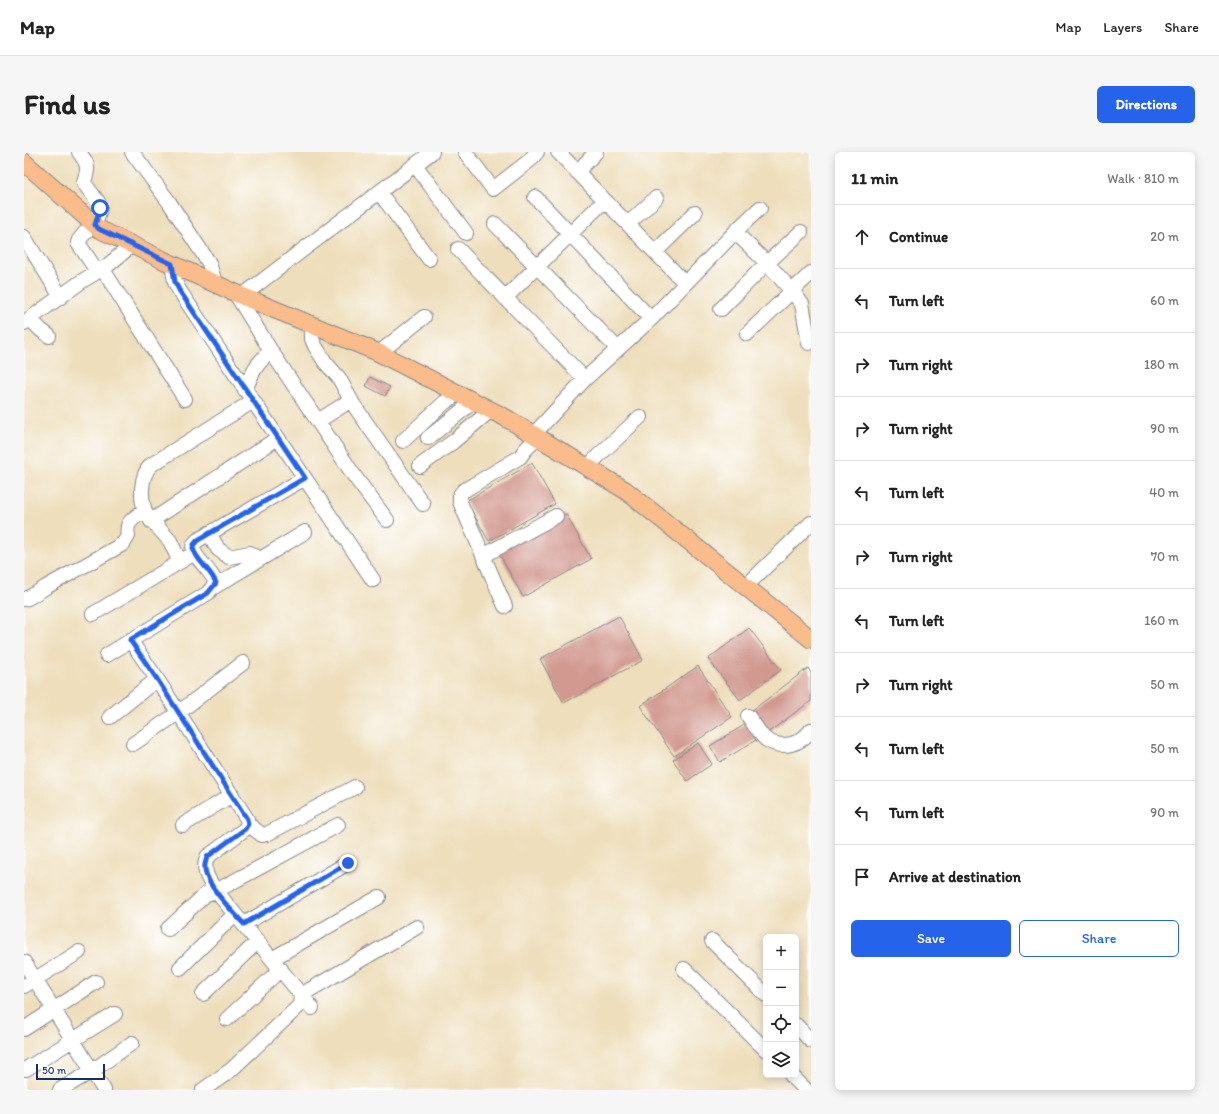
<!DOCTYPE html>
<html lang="en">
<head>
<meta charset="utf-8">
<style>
  body { margin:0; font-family:Itim,sans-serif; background:#f6f6f6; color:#222 }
  .controls { position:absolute; right:12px; bottom:12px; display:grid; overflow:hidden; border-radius:6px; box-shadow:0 2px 10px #0003 }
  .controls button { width:36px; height:36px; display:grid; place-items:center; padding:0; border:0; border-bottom:1px solid #e0e0e0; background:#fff; color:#222; font:20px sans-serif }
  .scale { position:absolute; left:12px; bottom:10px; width:69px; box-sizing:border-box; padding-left:4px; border:2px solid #1b2f5e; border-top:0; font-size:11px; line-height:14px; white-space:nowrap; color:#1b2f5e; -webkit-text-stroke:3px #fff; paint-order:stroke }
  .stop { position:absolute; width:12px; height:12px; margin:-9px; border:3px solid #2563eb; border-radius:50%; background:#fff }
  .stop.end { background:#2563eb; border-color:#fff; box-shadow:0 1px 4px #0008 }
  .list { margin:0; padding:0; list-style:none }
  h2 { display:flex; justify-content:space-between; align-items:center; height:52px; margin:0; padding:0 16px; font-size:17px }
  h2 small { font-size:13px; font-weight:400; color:#767676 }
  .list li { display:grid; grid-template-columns:26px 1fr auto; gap:12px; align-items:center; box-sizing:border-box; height:64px; padding:0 16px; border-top:1px solid #e0e0e0 }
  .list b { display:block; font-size:15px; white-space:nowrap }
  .list em { font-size:13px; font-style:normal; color:#767676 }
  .actions { display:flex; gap:8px; padding:12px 16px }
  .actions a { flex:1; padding:9px 0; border:1px solid #2563eb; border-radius:6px; text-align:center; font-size:14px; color:#2563eb }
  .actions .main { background:#2563eb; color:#fff }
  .icon { flex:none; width:22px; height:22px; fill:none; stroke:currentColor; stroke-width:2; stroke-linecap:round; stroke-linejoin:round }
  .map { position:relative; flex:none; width:787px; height:938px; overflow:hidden; border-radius:6px }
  header { display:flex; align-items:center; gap:24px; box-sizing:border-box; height:56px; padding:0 20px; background:#fff; border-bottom:1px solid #e0e0e0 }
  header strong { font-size:19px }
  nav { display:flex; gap:22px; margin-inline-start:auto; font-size:14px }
  .intro { display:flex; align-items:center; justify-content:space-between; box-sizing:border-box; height:96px; padding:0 24px }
  h1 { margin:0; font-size:28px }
  .button { padding:10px 18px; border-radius:6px; background:#2563eb; color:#fff; font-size:14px; font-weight:700 }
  main { display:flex; gap:24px; padding:0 24px }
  aside { flex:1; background:#fff; border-radius:6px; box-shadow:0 2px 10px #0003 }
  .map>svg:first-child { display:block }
  .building { fill:#d1998f }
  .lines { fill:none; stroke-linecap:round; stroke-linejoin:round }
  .minor-casing { stroke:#84868d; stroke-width:16 }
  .major-casing { stroke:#84868d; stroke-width:19 }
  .minor { stroke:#fff; stroke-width:14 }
  .major { stroke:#fabc8b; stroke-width:17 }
  .route { stroke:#2563eb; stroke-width:5 }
</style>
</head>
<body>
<header>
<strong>Map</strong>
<nav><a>Map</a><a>Layers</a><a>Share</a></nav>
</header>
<div class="intro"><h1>Find us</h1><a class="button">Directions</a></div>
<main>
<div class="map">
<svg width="787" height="938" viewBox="0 0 787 938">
  <rect width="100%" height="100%" fill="#fff"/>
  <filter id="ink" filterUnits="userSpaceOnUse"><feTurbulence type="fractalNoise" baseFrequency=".025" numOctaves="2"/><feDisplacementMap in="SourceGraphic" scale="8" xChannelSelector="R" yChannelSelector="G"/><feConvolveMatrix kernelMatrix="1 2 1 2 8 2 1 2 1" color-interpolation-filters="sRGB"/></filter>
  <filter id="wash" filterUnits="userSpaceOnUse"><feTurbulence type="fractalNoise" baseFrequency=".012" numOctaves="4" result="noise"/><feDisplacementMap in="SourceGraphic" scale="16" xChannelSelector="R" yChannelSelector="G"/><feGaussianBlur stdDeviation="0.9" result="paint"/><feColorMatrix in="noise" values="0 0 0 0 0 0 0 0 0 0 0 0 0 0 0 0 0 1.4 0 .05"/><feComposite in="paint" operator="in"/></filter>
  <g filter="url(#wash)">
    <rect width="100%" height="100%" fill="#eedebc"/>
    <g id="blocks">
      <path class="building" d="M346,225L366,235L361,244L342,234Z
        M508,311L531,352L465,389L442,349Z
        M542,362L567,407L499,445L474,400Z
        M595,464L619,508L540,551L516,507Z
        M725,476L757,518L716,548L684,507Z
        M674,514L708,565L650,604L616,554Z
        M784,516L787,521V549L742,582L726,560Z
        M722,572L732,588L696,610L686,594Z
        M674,591L688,612L663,629L649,608Z"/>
    </g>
  </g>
  <g filter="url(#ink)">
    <use href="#blocks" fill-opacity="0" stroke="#84868d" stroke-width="1"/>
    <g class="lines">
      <defs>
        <path id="minor" d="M55,0C59,6 64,11 63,18C63,23 60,27 60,31L74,50L76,56L71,73
          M108,0L145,50L185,111L191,131
          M441,0L469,37L505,9L513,0
          M534,0L661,131
          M391,13L442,81
          M553,20L572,0
          M355,40L405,107
          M511,45L627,167
          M69,71L55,88L54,91L73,119
          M471,72L594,197
          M604,72L632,46
          M711,80L743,111L767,138L778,152L785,191
          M0,85L37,145
          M434,97L500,165L561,227
          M631,100L671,61
          M148,112L151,130L155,138L349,428
          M78,116L161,247
          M210,139L247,199L331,325L363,368
          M218,144L408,0
          M481,146L580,49
          M697,157L743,111L777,80
          M6,167L17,178L25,184
          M0,171L58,129L83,114L108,93
          M288,172V187L291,194L301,210L315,226L329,252L399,352
          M723,182L787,121
          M355,201L400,165
          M221,238C229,219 231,213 247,199
          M294,269L327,248
          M510,282L561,227L629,165L715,76L736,56
          M404,286L450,249
          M379,289L420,251L434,241
          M396,314L430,289L467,258
          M564,315L574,304L616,265
          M127,369L254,286
          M185,381L194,397L205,405L226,401L236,407
          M459,404L532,364
          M156,410L146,389L122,362C116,347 116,324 127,313L229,249
          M722,434L787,371
          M190,435L281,380
          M0,447L4,446L22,435L99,392L104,384C101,368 110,368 120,358
          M481,454L436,350V343L439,339L496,305L501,298L514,285
          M69,462L164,405
          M106,488L133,527L223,667L224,672L221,677L183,705C178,719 184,727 192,739L288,856
          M83,503L184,441L192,431C188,419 170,406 169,396C169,392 172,390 174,388L281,326
          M724,564C728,569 738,586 743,588C759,598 777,592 787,578
          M86,565L133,527
          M109,592L154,561L219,511
          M224,672L238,683L243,682L331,635
          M159,673L208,643
          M220,772L324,711
          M144,777L182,742L192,739L314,673
          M688,789L742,843
          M248,807L355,745
          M0,810L80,938
          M156,816L211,762
          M660,817L742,898
          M0,834L55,800
          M179,842L234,789
          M203,867L257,817
          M772,873L787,889
          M0,877L72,830
          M2,917L91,862
          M767,923L782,938
          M36,938L68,919L108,891
          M179,938L207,918L276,853L277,843L393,775"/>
        <path id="major" d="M0,10L75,77L137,107L218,144L353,200L482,266L601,338L787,487"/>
      </defs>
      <use href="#minor" class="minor-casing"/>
      <use href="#major" class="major-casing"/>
      <use href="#minor" class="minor"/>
      <use href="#major" class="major"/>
    </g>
  </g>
  <g class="lines" filter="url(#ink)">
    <path class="route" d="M76,56L71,73L75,77L148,112L151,130L155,138L281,326L174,388C172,390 169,392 169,396C170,406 188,419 192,431L184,441L106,488L133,527L223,667L224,672L221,677L183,705C182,709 180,713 181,717C182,733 209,760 220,772L324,711"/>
  </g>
</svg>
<div class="controls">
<button>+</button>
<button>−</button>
<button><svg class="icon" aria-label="locate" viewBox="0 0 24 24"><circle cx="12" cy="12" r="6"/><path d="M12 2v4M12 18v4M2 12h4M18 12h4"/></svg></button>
<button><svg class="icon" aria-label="layers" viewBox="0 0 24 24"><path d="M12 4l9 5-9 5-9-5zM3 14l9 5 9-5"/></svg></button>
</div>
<div class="scale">50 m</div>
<div class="stop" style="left:76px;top:56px"></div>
<div class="stop end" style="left:324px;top:711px"></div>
</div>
<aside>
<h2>11 min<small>Walk · 810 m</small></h2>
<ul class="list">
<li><svg class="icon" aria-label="ahead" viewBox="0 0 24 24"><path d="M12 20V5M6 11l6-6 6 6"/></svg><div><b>Continue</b></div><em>20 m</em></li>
<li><svg class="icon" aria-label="left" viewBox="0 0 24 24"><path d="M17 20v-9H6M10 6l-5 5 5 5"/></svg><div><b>Turn left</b></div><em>60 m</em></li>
<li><svg class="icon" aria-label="right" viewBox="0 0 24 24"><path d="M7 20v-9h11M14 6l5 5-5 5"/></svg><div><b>Turn right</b></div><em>180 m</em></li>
<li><svg class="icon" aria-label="right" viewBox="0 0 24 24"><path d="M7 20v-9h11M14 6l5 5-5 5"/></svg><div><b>Turn right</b></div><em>90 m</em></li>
<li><svg class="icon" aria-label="left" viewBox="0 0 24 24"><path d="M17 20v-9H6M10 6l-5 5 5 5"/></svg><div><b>Turn left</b></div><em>40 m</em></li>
<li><svg class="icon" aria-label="right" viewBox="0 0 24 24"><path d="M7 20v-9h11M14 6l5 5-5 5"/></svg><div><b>Turn right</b></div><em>70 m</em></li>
<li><svg class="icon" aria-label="left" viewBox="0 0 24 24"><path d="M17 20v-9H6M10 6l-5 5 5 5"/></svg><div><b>Turn left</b></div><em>160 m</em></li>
<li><svg class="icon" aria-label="right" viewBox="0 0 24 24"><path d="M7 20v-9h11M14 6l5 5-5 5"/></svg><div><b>Turn right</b></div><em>50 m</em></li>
<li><svg class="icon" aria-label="left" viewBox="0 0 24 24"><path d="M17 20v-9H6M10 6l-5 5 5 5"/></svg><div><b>Turn left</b></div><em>50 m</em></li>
<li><svg class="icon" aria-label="left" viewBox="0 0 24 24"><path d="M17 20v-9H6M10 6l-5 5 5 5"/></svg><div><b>Turn left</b></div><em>90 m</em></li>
<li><svg class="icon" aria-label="arrive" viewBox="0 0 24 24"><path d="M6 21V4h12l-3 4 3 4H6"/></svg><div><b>Arrive at destination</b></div></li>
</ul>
<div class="actions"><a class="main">Save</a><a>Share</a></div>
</aside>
</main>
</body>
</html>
